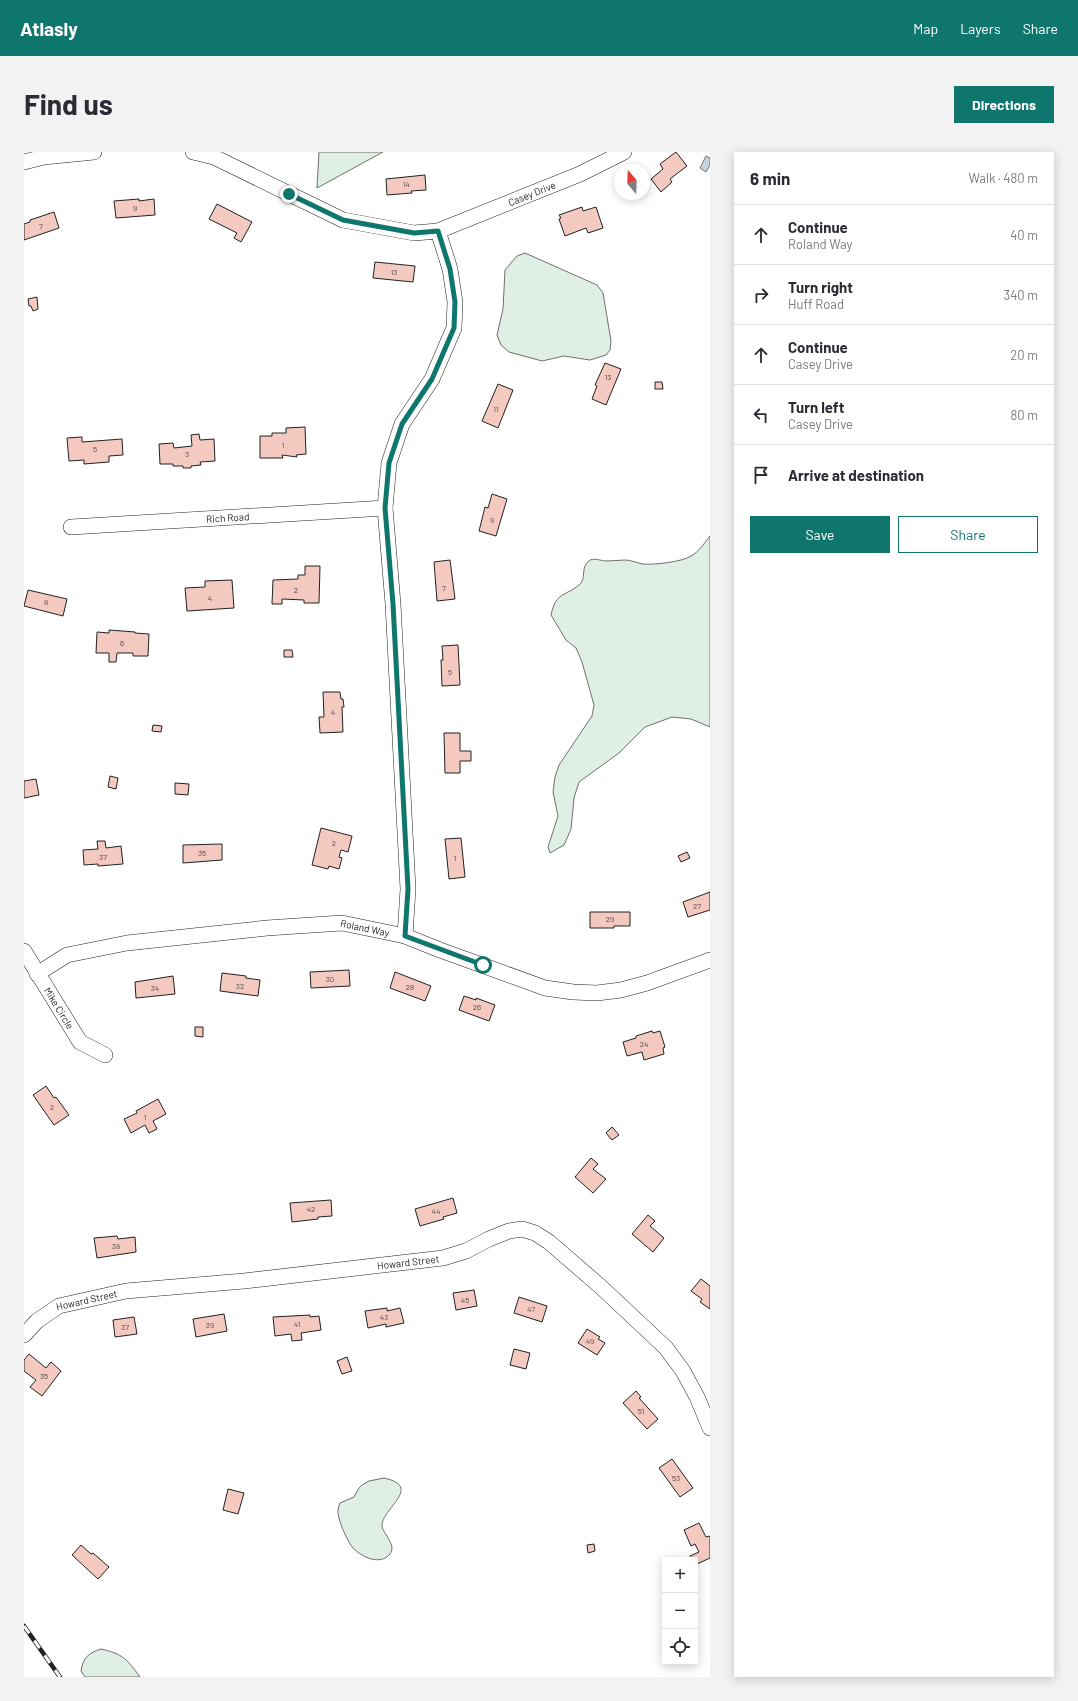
<!DOCTYPE html>
<html lang="en">
<head>
<meta charset="utf-8">
<style>
  body { margin:0; font-family:Barlow,sans-serif; background:#f2f2f3; color:#2b2b33 }
  .controls { position:absolute; right:12px; bottom:12px; display:grid; overflow:hidden; border-radius:0px; box-shadow:0 2px 10px #0003 }
  .controls button { width:36px; height:36px; display:grid; place-items:center; padding:0; border:0; border-bottom:1px solid #e1e1e2; background:#fff; color:#2b2b33; font:20px sans-serif }
  .compass { position:absolute; left:590px; top:12px; width:36px; height:36px; border-radius:50%; background:#fff; box-shadow:0 2px 10px #0003; rotate:341deg }
  .stop { position:absolute; width:12px; height:12px; margin:-9px; border:3px solid #0f766e; border-radius:50%; background:#fff }
  .stop.end { background:#0f766e; border-color:#fff; box-shadow:0 1px 4px #0008 }
  .list { margin:0; padding:0; list-style:none }
  h2 { display:flex; justify-content:space-between; align-items:center; height:52px; margin:0; padding:0 16px; font-size:17px }
  h2 small { font-size:13px; font-weight:400; color:#7c7c81 }
  .list li { display:grid; grid-template-columns:26px 1fr auto; gap:12px; align-items:center; box-sizing:border-box; height:60px; padding:0 16px; border-top:1px solid #e1e1e2 }
  .list b { display:block; font-size:15px; white-space:nowrap }
  .list p { margin:0; font-size:13px; white-space:nowrap; color:#7c7c81 }
  .list em { font-size:13px; font-style:normal; color:#7c7c81 }
  .actions { display:flex; gap:8px; padding:12px 16px }
  .actions a { flex:1; padding:9px 0; border:1px solid #0f766e; border-radius:0px; text-align:center; font-size:14px; color:#0f766e }
  .actions .main { background:#0f766e; color:#fff }
  .icon { flex:none; width:22px; height:22px; fill:none; stroke:currentColor; stroke-width:2; stroke-linecap:round; stroke-linejoin:round }
  .map { position:relative; flex:none; width:686px; height:1525px; overflow:hidden; border-radius:0px }
  header { display:flex; align-items:center; gap:24px; box-sizing:border-box; height:56px; padding:0 20px; background:#0f766e; color:#fff }
  header strong { font-size:19px }
  nav { display:flex; gap:22px; margin-inline-start:auto; font-size:14px }
  .intro { display:flex; align-items:center; justify-content:space-between; box-sizing:border-box; height:96px; padding:0 24px }
  h1 { margin:0; font-size:28px }
  .button { padding:10px 18px; border-radius:0px; background:#0f766e; color:#fff; font-size:14px; font-weight:700 }
  main { display:flex; gap:24px; padding:0 24px }
  aside { flex:1; background:#fff; border-radius:0px; box-shadow:0 2px 10px #0003 }
  .map>svg:first-child { display:block }
  .green { fill:#e0efe3; stroke:#6f6f6f }
  .water { fill:#c7d3dd; stroke:#6f6f6f }
  .building { fill:#f3c9c0; stroke:#222 }
  .lines { fill:none; stroke-linecap:round; stroke-linejoin:round }
  .minor-casing { stroke:#222; stroke-width:16 }
  .minor { stroke:#fff; stroke-width:15 }
  .rail-casing { stroke:#222; stroke-width:4.5 }
  .rail { stroke:#fff; stroke-width:3; stroke-dasharray:9; stroke-linecap:butt }
  .route { stroke:#0f766e; stroke-width:5 }
  .labels { text-anchor:middle; dominant-baseline:central; stroke-width:3; stroke-linejoin:round; paint-order:stroke }
  .number-label { font-size:8px; fill:#564c4a }
  .street-label { font-size:10px; fill:#222; stroke:#fff }
</style>
</head>
<body>
<header>
<strong>Atlasly</strong>
<nav><a>Map</a><a>Layers</a><a>Share</a></nav>
</header>
<div class="intro"><h1>Find us</h1><a class="button">Directions</a></div>
<main>
<div class="map">
<svg width="686" height="1525" viewBox="0 0 686 1525">
  <rect width="100%" height="100%" fill="#fff"/>
  <path class="green" d="M295,0H359L293,36Z
    M501,101L573,133L579,141L587,189L586,198L582,203L566,208L540,204L518,209L485,200L477,193L473,183L479,157L481,118L493,104Z
    M686,384V575L667,567L648,565L621,575L595,601L555,630L550,646L547,677L540,693L526,701L524,695L534,664L529,640L531,625L535,613L568,564L570,553L558,510L552,496L542,488L527,463C532,440 540,445 555,433C563,427 556,415 565,409C569,405 577,409 583,409C589,409 595,408 601,408C607,408 613,411 619,412C629,413 658,410 667,404C675,400 681,390 686,384Z
    M360,1326C400,1335 357,1357 358,1374C359,1382 373,1393 366,1402C356,1414 338,1405 329,1396C324,1391 313,1366 314,1359C314,1357 315,1353 316,1351L330,1345L335,1336L338,1333L345,1329Z
    M77,1497C99,1502 103,1507 116,1525H61L57,1519C59,1505 65,1501 77,1497Z"/>
  <path class="water" d="M682,4L686,6V13L682,20L676,16Z"/>
  <path class="building" d="M652,0L663,14L646,27L648,30L637,40L627,27L639,17L636,12Z
    M401,23L402,38L387,39L388,41L363,43L362,27Z
    M115,47V49L130,47L131,63L92,66L90,49Z
    M193,52L228,70L217,90L210,86L213,81L185,67Z
    M558,55L559,59L572,55L579,76L564,81L562,76L541,84L535,67L537,66L535,63Z
    M30,60L35,76L0,88V72L6,70V68Z
    M351,110L391,114L389,130L349,126Z
    M13,145L14,157L9,159L7,154H5L4,147Z
    M581,211L597,217L582,253L568,247L573,234L571,233Z
    M631,230H638L639,237H631Z
    M474,232L489,238L474,276L458,269Z
    M281,275L282,302L272,303L273,305L258,303L259,306H236V284H248V281H262V276Z
    M175,282L176,288L190,287L191,309L176,310L177,313L167,314V316H159V314H149V312H136L135,292L149,291L150,296L168,294L167,283Z
    M58,285V290L98,287L99,303L85,304V310L60,312V308L45,309L43,286Z
    M468,342L483,347L472,384L455,379L461,355L464,356Z
    M426,408L431,447L413,449L410,410Z
    M281,414H296L295,451H280V448L258,447V452H248L249,428L274,427V423H281Z
    M208,428L210,456L163,459L161,436L181,435V429Z
    M4,438L43,447L39,464L0,454Z
    M85,478L111,480V481L125,482L124,504H109V501H93L92,510H85V501H72L73,480L85,481Z
    M434,493L436,533L418,534L417,508H419L418,494Z
    M260,498H268L269,505H260Z
    M299,540H316L317,547H319L320,555H318L319,580L296,581L295,565H300Z
    M129,573L138,574L137,580L128,579Z
    M420,581H436V599H447V609H436V621H421Z
    M86,624L94,626L92,637L84,635Z
    M12,627L15,643L0,646V629Z
    M151,631L165,632L164,643L151,642Z
    M297,676L328,684L324,700L317,698L315,705L318,706L315,717L305,714L304,717L288,713Z
    M437,686L441,725L425,727L421,687Z
    M73,689H81L82,696L97,694L99,712L74,714V712L60,713L59,698L74,697Z
    M198,692V708L159,711V693Z
    M663,700L666,706L657,710L654,704Z
    M686,740V758L664,765L659,750Z
    M566,760H606V774H590V776H566Z
    M325,818L326,834L287,836L286,820Z
    M371,820L407,834L401,849L366,836Z
    M198,821L222,824V826L236,828L234,844L196,839Z
    M149,824L151,842L112,846L111,830Z
    M440,844L452,848V846L471,853L465,869L435,858Z
    M171,875H179V885L171,884Z
    M628,879L629,881L636,879L641,895L639,896L640,902L620,908L618,900L603,904L599,890L612,886V884Z
    M22,934L30,946L32,945L45,963L30,973L9,943Z
    M134,947L142,962L129,969L133,977L125,981L121,973L107,981L100,967L113,961L112,959Z
    M588,975L595,983L588,988L582,981Z
    M567,1006L574,1012L569,1017L582,1027L569,1041L551,1025Z
    M429,1046L433,1061L419,1065L420,1067L396,1074L391,1057Z
    M307,1048L308,1064L294,1065V1067L268,1070L266,1051Z
    M624,1063L631,1069L626,1074L640,1086L629,1100L608,1082Z
    M93,1084L94,1087L111,1085L112,1100L73,1106L70,1086Z
    M677,1127L686,1134V1157L676,1150L678,1147L667,1139Z
    M450,1138L453,1154L432,1158L429,1141Z
    M495,1145L523,1154L518,1170L490,1161Z
    M363,1156V1159L376,1156L380,1171L362,1175V1172L344,1176L341,1159Z
    M200,1162L203,1179L172,1185L169,1167Z
    M286,1163V1165L295,1164L297,1178L277,1181L278,1188L268,1189L267,1182L251,1184L249,1165Z
    M110,1165L113,1182L91,1185L89,1168Z
    M563,1177L576,1185L574,1187L581,1191L573,1203L554,1191Z
    M490,1197L506,1201L502,1217L486,1213Z
    M5,1202L22,1216L27,1210L37,1219L18,1244L6,1235L12,1228L0,1219V1208Z
    M323,1205L328,1219L318,1222L313,1209Z
    M612,1239L617,1245L615,1246L634,1267L623,1277L599,1251Z
    M648,1307L669,1336L656,1345L635,1316Z
    M204,1337L220,1341L214,1362L199,1358Z
    M675,1371L682,1385L685,1384L686,1385V1406L671,1413V1408H668L666,1404L675,1400L671,1392L667,1394L660,1378Z
    M570,1392L571,1399L564,1401L563,1393Z
    M57,1393L67,1402L69,1401L85,1415L74,1427L48,1403Z"/>
  <g class="lines">
    <defs>
      <g id="minor">
        <path d="M169,0L190,5L319,68L390,81L414,79L426,117L431,150L430,176L408,227L378,272L365,311L361,356L369,452L384,737L381,784"/>
        <path d="M0,10L20,5L70,0"/>
        <path id="s1" d="M414,79L556,22L600,0"/>
        <path id="s2" d="M47,375L361,356"/>
        <path id="s3" d="M0,799L56,890L81,903"/>
        <path id="s4" d="M13,822L43,803L103,791L243,776L318,771L381,784L416,798L521,836L549,840L573,841L597,838L623,831L686,808"/>
        <path id="s5" d="M0,1183L13,1169L35,1154L102,1139L220,1129L419,1106L442,1099L465,1087L485,1079L498,1077L511,1081L525,1090L577,1135L642,1196L659,1219L673,1245L686,1276"/>
      </g>
    </defs>
    <use href="#minor" class="minor-casing"/>
    <use href="#minor" class="minor"/>
    <defs>
      <path id="rail" d="M0,1474L36,1525"/>
    </defs>
    <use href="#rail" class="rail-casing"/>
    <use href="#rail" class="rail"/>
  </g>
  <g class="lines">
    <path class="route" d="M265,42L319,68L390,81L414,79L426,117L431,150L430,176L408,227L378,272L365,311L361,356L369,452L384,737L381,784L459,813"/>
  </g>
  <g class="labels">
    <g class="number-label">
      <text x="382" y="32">14</text>
      <text x="111" y="56">9</text>
      <text x="17" y="74">7</text>
      <text x="370" y="120">13</text>
      <text x="584" y="225">13</text>
      <text x="472" y="257">11</text>
      <text x="259" y="293">1</text>
      <text x="71" y="297">5</text>
      <text x="163" y="302">3</text>
      <text x="468" y="368">9</text>
      <text x="420" y="436">7</text>
      <text x="272" y="438">2</text>
      <text x="186" y="446">4</text>
      <text x="22" y="450">8</text>
      <text x="98" y="491">6</text>
      <text x="426" y="520">5</text>
      <text x="309" y="560">4</text>
      <text x="310" y="691">2</text>
      <text x="178" y="701">35</text>
      <text x="79" y="705">37</text>
      <text x="431" y="706">1</text>
      <text x="673" y="754">27</text>
      <text x="586" y="767">29</text>
      <text x="306" y="827">30</text>
      <text x="216" y="834">32</text>
      <text x="386" y="835">28</text>
      <text x="131" y="836">34</text>
      <text x="453" y="855">26</text>
      <text x="620" y="892">24</text>
      <text x="28" y="955">2</text>
      <text x="121" y="965">1</text>
      <text x="287" y="1057">42</text>
      <text x="412" y="1059">44</text>
      <text x="92" y="1094">38</text>
      <text x="441" y="1148">45</text>
      <text x="507" y="1157">47</text>
      <text x="360" y="1165">43</text>
      <text x="273" y="1172">41</text>
      <text x="186" y="1173">39</text>
      <text x="101" y="1175">37</text>
      <text x="566" y="1189">49</text>
      <text x="20" y="1224">35</text>
      <text x="617" y="1259">51</text>
      <text x="652" y="1326">53</text>
    </g>
    <g class="street-label">
      <text stroke="none"><textPath href="#s1" startOffset="101">Casey Drive</textPath></text>
      <text stroke="none"><textPath href="#s2" startOffset="157">Rich Road</textPath></text>
      <text stroke="none"><textPath href="#s4" startOffset="336">Roland Way</textPath></text>
      <text stroke="none"><textPath href="#s3" startOffset="67">Mike Circle</textPath></text>
      <text stroke="none"><textPath href="#s5" startOffset="398">Howard Street</textPath></text>
      <text stroke="none"><textPath href="#s5" startOffset="74">Howard Street</textPath></text>
    </g>
  </g>
</svg>
<div class="controls">
<button>+</button>
<button>−</button>
<button><svg class="icon" aria-label="locate" viewBox="0 0 24 24"><circle cx="12" cy="12" r="6"/><path d="M12 2v4M12 18v4M2 12h4M18 12h4"/></svg></button>
</div>
<svg class="compass" viewBox="-18 -18 36 36"><path d="M0-13l5 13h-10z" fill="#e53935"/><path d="M0 13l5-13h-10z" fill="#7c7c81"/></svg>
<div class="stop" style="left:459px;top:813px"></div>
<div class="stop end" style="left:265px;top:42px"></div>
</div>
<aside>
<h2>6 min<small>Walk · 480 m</small></h2>
<ul class="list">
<li><svg class="icon" aria-label="ahead" viewBox="0 0 24 24"><path d="M12 20V5M6 11l6-6 6 6"/></svg><div><b>Continue</b><p>Roland Way</p></div><em>40 m</em></li>
<li><svg class="icon" aria-label="right" viewBox="0 0 24 24"><path d="M7 20v-9h11M14 6l5 5-5 5"/></svg><div><b>Turn right</b><p>Huff Road</p></div><em>340 m</em></li>
<li><svg class="icon" aria-label="ahead" viewBox="0 0 24 24"><path d="M12 20V5M6 11l6-6 6 6"/></svg><div><b>Continue</b><p>Casey Drive</p></div><em>20 m</em></li>
<li><svg class="icon" aria-label="left" viewBox="0 0 24 24"><path d="M17 20v-9H6M10 6l-5 5 5 5"/></svg><div><b>Turn left</b><p>Casey Drive</p></div><em>80 m</em></li>
<li><svg class="icon" aria-label="arrive" viewBox="0 0 24 24"><path d="M6 21V4h12l-3 4 3 4H6"/></svg><div><b>Arrive at destination</b></div></li>
</ul>
<div class="actions"><a class="main">Save</a><a>Share</a></div>
</aside>
</main>
</body>
</html>
